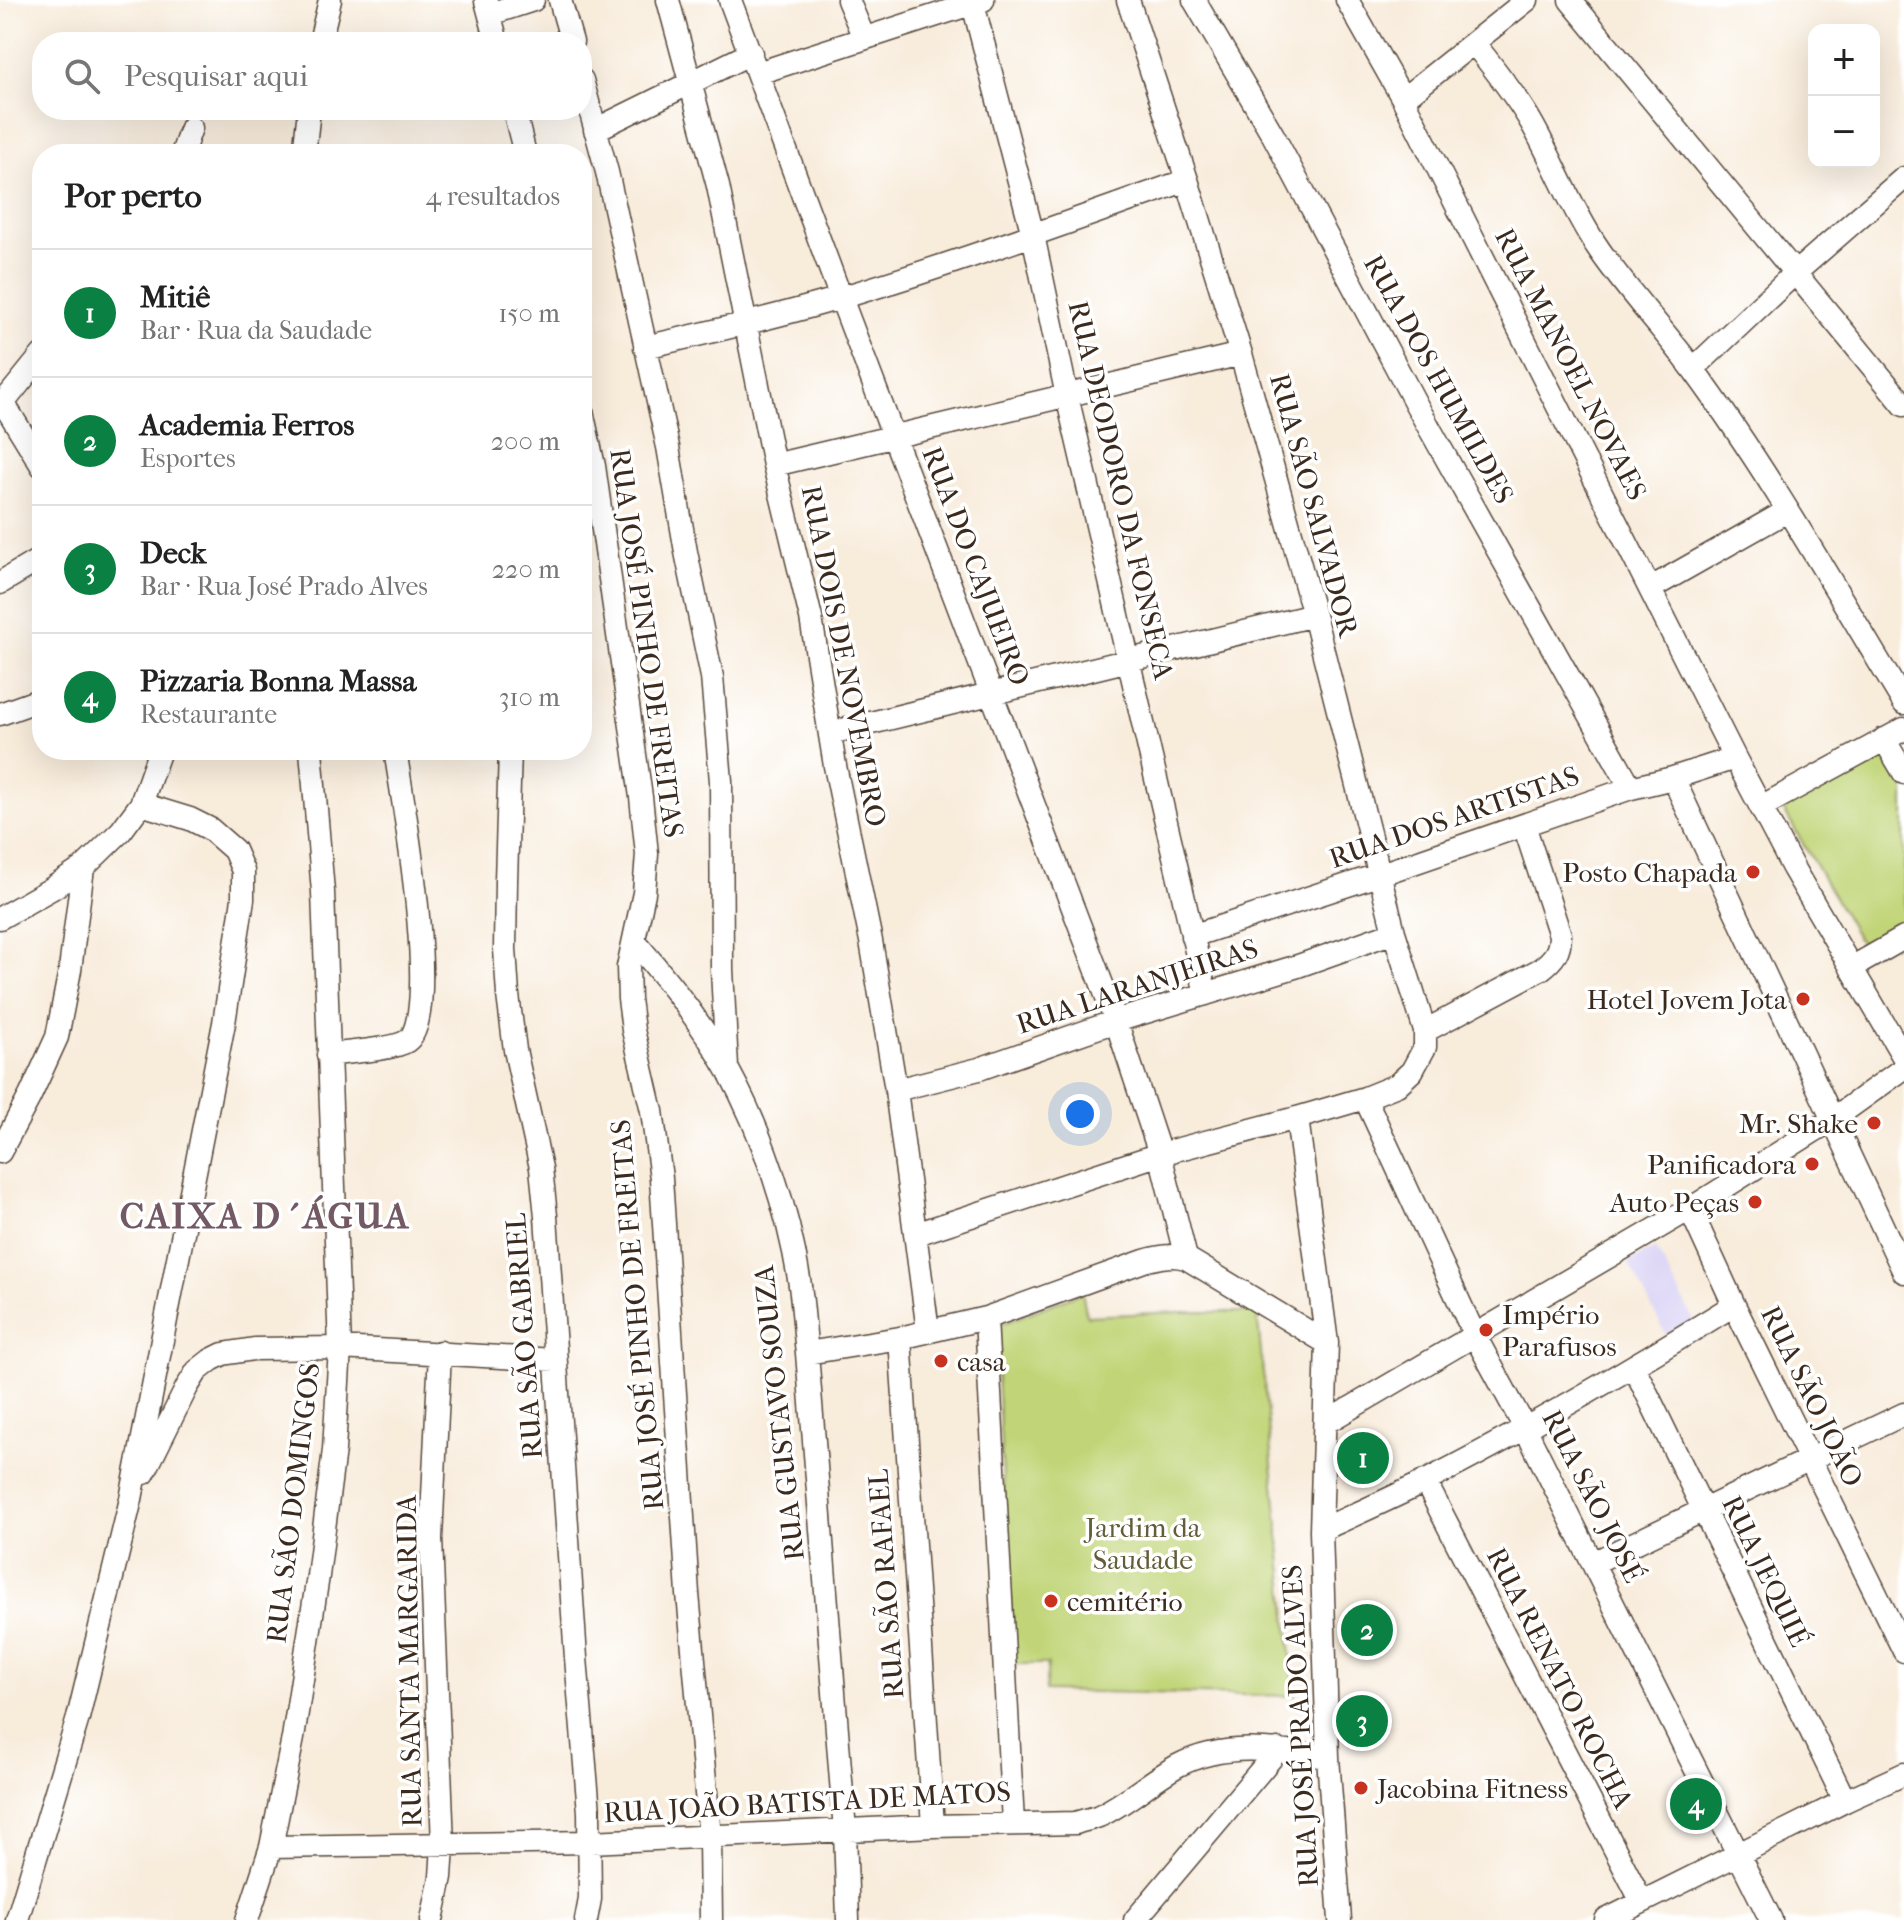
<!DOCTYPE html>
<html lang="pt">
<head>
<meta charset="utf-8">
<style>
  body { margin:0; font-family:"IM FELL French Canon",serif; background:#f2f2f2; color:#222 }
  .controls { position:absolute; right:24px; top:24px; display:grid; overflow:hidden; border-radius:16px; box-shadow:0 8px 32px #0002 }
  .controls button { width:72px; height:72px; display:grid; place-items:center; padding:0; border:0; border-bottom:2px solid #e0e0e0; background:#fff; color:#222; font:40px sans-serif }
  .you { position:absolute; left:1080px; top:1114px; width:28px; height:28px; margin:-20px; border:6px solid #fff; border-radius:50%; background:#1a73e8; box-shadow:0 0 0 12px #1a73e833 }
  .badge { display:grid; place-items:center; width:52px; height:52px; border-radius:50%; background:#0b8043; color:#fff; font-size:26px; font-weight:700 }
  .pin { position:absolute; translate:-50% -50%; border:4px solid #fff; box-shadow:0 2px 8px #0006 }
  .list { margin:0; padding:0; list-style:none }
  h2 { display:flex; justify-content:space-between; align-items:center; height:104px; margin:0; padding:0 32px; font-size:34px }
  h2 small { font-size:26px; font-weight:400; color:#767676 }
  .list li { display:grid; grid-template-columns:52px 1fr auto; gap:24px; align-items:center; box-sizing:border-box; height:128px; padding:0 32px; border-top:2px solid #e0e0e0 }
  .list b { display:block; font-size:30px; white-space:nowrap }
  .list p { margin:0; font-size:26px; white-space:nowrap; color:#767676 }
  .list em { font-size:26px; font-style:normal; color:#767676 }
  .icon { flex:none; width:44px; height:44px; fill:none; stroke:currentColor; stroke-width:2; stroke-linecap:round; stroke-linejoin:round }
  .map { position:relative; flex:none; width:1904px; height:1920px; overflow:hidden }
  .search { position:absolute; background:#fff; box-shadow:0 8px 32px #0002; left:32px; top:32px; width:560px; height:88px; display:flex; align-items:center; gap:20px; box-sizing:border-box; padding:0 28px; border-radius:32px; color:#767676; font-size:30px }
  .panel { position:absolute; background:#fff; box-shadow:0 8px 32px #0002; left:32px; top:144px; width:560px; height:616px; border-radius:32px }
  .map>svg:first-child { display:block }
  .built { fill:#dcd5f6 }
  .green { fill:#c1d578; stroke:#7e804b; stroke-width:2 }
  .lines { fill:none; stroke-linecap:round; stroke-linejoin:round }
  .minor-casing { stroke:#57473a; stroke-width:25 }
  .minor { stroke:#fff; stroke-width:22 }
  .poi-dot { fill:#c8321e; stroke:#fff; stroke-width:3 }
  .labels { text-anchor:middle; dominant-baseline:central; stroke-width:7; stroke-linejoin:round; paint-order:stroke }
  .street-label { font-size:28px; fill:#3b2a1e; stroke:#fff }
  .poi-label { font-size:28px; fill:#3b2a1e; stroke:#fff; text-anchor:end }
  .park-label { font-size:28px; fill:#635d39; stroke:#fff }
  .district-label { font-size:36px; font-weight:bold; letter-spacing:2px; fill:#725963; stroke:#fff }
</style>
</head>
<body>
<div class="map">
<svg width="1904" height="1920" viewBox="0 0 1904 1920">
  <rect width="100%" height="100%" fill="#fff"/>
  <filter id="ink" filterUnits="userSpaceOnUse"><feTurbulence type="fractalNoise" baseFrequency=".0125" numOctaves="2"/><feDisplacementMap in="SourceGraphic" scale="16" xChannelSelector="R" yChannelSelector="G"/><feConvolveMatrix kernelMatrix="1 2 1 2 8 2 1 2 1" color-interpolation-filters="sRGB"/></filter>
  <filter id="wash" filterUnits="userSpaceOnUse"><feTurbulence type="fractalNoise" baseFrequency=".006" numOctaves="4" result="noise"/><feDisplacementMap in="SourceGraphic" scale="32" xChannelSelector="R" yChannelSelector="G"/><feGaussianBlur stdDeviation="1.8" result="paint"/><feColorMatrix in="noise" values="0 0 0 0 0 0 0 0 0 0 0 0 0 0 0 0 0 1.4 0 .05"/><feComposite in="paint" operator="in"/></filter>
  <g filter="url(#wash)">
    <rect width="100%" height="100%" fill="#f8ecdb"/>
    <path class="built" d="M1656,1248L1694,1321L1666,1335L1628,1262Z"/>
    <path class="green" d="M1904,735V922L1861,944L1780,804Z
      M1082,1292L1087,1316L1177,1312H1257L1295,1696L1045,1691L1048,1664H1014L994,1327Z"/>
  </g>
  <g filter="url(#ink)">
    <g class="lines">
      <defs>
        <path id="minor" d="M560,0L572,42
          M668,0L718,186L774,465L811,618L835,766L871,941L896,1090L928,1331
          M730,0L841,298L1116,1021L1160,1154L1186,1258L1327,1343
          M848,0L864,38
          M972,0L1033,235L1067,396L1206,994
          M1194,0L1273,135L1417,406L1631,788
          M1347,0L1403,99L1735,758L1793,868L1904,1058
          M1570,0L1904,405
          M486,1L497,42
          M490,14L533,0
          M320,42L330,0
          M1474,43C1494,69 1515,94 1531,122C1554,162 1570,206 1596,245C1625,289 1662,327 1693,369C1771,475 1836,591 1904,703
          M758,73L983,0
          M582,80L607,172L668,447L686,552L712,677L721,781L722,969L727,1068
          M1403,99L1527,0
          M514,110L525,154
          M595,130L751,53
          M182,154L191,128
          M304,154L309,110
          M645,347C711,332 776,317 840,298C957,263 1072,221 1187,180
          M1693,369L1794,274L1904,178
          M4,404L42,466
          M0,407L42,355
          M582,411L594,466L641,797L647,854L644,893L628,967L629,999L633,1030L652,1111L661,1178L688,1594L710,1837L711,1920
          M774,465L1241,354
          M0,583L42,558
          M1651,588L1787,511
          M0,714L42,699
          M830,733L1314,615
          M1884,739L1904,773
          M510,750L506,881L505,949L508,995L515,1050L541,1168L546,1216L576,1658L589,1812L590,1899L586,1920
          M1673,778L1904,1272
          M1761,807L1904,729
          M0,918L51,889L83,868L121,831L141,804L160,750
          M1192,936L1378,875L1631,788L1673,778L1735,758
          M634,941C669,981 702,1024 728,1070C762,1132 788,1210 799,1279C803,1303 804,1328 807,1353L845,1831L848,1920
          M1851,968L1904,938
          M1425,1031L1541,969C1554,959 1560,951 1560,935L1524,825
          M328,1055C347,1052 393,1050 407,1041C442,1017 402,795 395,750
          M896,1090L979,1069L1116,1021L1298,966L1394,932
          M1365,1098L1475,1336L1525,1428L1771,1920
          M1297,1118L1327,1343L1321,1530L1328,1757L1340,1920
          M0,1152L30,1096L57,1037L70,970L83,868
          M1690,1209L1734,1305L1904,1651
          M916,1234L1160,1154L1297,1118L1365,1098L1397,1085L1412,1071L1425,1047V1031L1394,932L1314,615L1241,354L1187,180L1128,0
          M986,1318L1013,1823
          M900,1338L933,1826
          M807,1353L900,1338L986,1318L1144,1261C1158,1257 1171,1254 1186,1258
          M1634,1367L1845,1801
          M1325,1423L1690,1209L1833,1119L1904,1068
          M144,1473L187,1387L197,1371L211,1360L223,1354L254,1349L340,1348L555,1360
          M1425,1481L1642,1902
          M1321,1530C1356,1514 1392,1498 1426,1481C1532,1427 1634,1367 1734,1305
          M1593,1563L1904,1414
          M271,1847L590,1842L933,1826L1076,1823C1084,1820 1092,1819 1099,1816C1127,1803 1150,1781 1177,1766C1224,1741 1278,1750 1328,1757
          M17,1920L78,1718L131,1499L224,1023L243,899V871L234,850L210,829L190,819L141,804
          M247,1920L271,1847L293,1738L318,1576L334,1450L340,1348L323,892L311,750
          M432,1920L441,1877L443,1845L431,1538L440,1352
          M1135,1920L1278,1750
          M1606,1920L1845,1801L1904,1774"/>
      </defs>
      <use href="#minor" class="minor-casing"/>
      <use href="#minor" class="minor"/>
    </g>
  </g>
  <g class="poi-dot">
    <circle cx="1753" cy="872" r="8"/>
    <circle cx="1803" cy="999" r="8"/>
    <circle cx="1874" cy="1123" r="8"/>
    <circle cx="1812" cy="1164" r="8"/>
    <circle cx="1755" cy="1202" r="8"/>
    <circle cx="1486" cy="1330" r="8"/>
    <circle cx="941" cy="1361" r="8"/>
    <circle cx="1051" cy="1601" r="8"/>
    <circle cx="1361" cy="1788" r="8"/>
  </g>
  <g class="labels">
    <g class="street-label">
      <text transform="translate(1571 364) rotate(63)">RUA MANOEL NOVAES</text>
      <text transform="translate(1439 379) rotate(61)">RUA DOS HUMILDES</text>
      <text transform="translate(1121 490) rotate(77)">RUA DEODORO DA FONSECA</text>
      <text transform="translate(1314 505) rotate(75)">RUA SÃO SALVADOR</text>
      <text transform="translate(976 566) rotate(69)">RUA DO CAJUEIRO</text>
      <text transform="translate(647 643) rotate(82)">RUA JOSÉ PINHO DE FREITAS</text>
      <text transform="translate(844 656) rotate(79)">RUA DOIS DE NOVEMBRO</text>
      <text transform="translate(1454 817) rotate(-19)">RUA DOS ARTISTAS</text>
      <text transform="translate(1137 986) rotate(-18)">RUA LARANJEIRAS</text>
      <text transform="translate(637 1315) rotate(-95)">RUA JOSÉ PINHO DE FREITAS</text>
      <text transform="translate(524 1336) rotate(-94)">RUA SÃO GABRIEL</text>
      <text transform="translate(1812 1396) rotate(64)">RUA SÃO JOÃO</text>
      <text transform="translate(779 1413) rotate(-96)">RUA GUSTAVO SOUZA</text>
      <text transform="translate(1593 1496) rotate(63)">RUA SÃO JOSÉ</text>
      <text transform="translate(293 1503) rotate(-83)">RUA SÃO DOMINGOS</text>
      <text transform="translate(1766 1571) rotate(64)">RUA JEQUIÉ</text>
      <text transform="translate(886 1584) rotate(-94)">RUA SÃO RAFAEL</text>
      <text transform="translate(409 1661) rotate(-91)">RUA SANTA MARGARIDA</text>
      <text transform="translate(1560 1678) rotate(63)">RUA RENATO ROCHA</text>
      <text transform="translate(1300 1726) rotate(-93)">RUA JOSÉ PRADO ALVES</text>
      <text transform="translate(807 1802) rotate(-3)">RUA JOÃO BATISTA DE MATOS</text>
    </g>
    <g class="poi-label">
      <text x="1737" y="872">Posto Chapada</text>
      <text x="1787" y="999">Hotel Jovem Jota</text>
      <text x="1858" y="1123">Mr. Shake</text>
      <text x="1796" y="1164">Panificadora</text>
      <text x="1739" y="1202">Auto Peças</text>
      <text x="1502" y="1314" text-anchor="start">Império<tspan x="1502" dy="32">Parafusos</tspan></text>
      <text x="957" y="1361" text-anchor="start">casa</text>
      <text x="1067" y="1601" text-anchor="start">cemitério</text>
      <text x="1377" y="1788" text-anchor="start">Jacobina Fitness</text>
    </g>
    <g class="park-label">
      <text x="1143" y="1527">Jardim da<tspan x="1143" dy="32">Saudade</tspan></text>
    </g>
    <g class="district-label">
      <text x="265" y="1216">CAIXA D´ÁGUA</text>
    </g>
  </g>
</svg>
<div class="controls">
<button>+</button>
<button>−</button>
</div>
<div class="you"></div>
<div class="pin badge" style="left:1363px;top:1458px">1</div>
<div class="pin badge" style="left:1367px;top:1630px">2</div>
<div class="pin badge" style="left:1362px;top:1721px">3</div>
<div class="pin badge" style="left:1696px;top:1804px">4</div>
<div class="search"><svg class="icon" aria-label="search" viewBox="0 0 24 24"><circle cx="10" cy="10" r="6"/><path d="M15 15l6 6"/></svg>Pesquisar aqui</div>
<section class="panel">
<h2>Por perto<small>4 resultados</small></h2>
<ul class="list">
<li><span class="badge">1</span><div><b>Mitiê</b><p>Bar · Rua da Saudade</p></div><em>150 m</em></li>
<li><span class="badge">2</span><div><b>Academia Ferros</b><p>Esportes</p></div><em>200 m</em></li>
<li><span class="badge">3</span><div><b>Deck</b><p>Bar · Rua José Prado Alves</p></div><em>220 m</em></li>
<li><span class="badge">4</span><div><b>Pizzaria Bonna Massa</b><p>Restaurante</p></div><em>310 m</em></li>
</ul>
</section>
</div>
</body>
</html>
